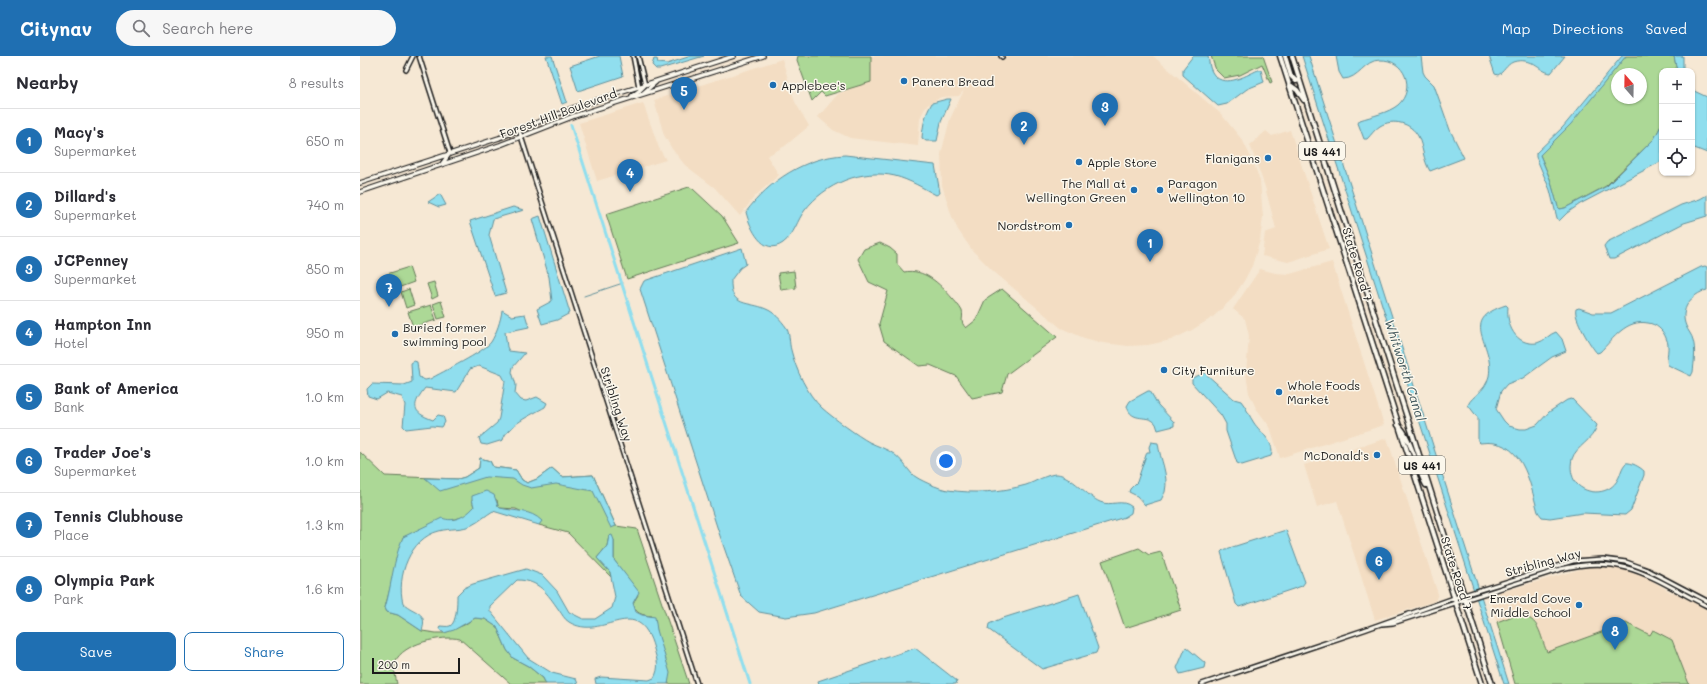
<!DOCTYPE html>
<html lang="en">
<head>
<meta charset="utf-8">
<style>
  body { margin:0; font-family:Mali,sans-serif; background:#f7f7f7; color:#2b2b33 }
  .controls { position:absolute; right:12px; top:12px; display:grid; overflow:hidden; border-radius:8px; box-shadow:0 1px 3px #0004 }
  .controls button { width:36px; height:36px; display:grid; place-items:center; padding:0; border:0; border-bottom:1px solid #e1e1e2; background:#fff; color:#2b2b33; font:20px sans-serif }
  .compass { position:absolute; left:1251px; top:12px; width:36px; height:36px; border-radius:50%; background:#fff; box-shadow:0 1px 3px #0004; rotate:340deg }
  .scale { position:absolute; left:12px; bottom:10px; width:88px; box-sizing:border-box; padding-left:4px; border:2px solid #1c1c1c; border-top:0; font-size:11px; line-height:14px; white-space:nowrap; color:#1c1c1c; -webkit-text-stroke:3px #fbf7ec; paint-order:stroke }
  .you { position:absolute; left:586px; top:405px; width:14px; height:14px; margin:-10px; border:3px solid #fff; border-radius:50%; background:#1a73e8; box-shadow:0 0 0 6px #1a73e833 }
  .badge { display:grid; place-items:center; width:26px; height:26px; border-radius:50%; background:#1f6fb2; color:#fff; font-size:13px; font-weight:700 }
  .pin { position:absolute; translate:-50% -33px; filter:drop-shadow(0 1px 2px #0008) }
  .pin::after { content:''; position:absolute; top:21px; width:14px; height:12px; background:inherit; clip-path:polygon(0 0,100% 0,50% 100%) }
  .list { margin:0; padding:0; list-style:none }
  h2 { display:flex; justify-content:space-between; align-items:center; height:52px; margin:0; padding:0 16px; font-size:17px }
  h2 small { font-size:13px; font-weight:400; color:#7c7c81 }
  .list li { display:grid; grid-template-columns:26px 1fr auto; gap:12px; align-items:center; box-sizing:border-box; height:64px; padding:0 16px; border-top:1px solid #e1e1e2 }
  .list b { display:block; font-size:15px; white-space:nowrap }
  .list p { margin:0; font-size:13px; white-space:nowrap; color:#7c7c81 }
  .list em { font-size:13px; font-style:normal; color:#7c7c81 }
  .actions { display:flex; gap:8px; padding:12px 16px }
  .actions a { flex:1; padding:9px 0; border:1px solid #1f6fb2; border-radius:8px; text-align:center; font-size:14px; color:#1f6fb2 }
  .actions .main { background:#1f6fb2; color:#fff }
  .icon { flex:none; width:22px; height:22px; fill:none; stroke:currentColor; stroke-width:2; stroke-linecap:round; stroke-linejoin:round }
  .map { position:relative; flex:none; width:1347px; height:628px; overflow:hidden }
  header { display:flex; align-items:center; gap:24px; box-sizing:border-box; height:56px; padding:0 20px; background:#1f6fb2; color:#fff }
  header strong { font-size:19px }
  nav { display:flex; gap:22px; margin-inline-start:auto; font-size:14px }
  .search { width:280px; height:36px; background:#f7f7f7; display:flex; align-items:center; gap:10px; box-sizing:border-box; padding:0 14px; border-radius:22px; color:#7c7c81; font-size:15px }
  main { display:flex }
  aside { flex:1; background:#fff }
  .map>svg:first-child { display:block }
  .built { fill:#f3ddc3 }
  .green { fill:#acd896; stroke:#647a59; fill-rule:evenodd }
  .water { fill:#90deee; stroke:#62909a }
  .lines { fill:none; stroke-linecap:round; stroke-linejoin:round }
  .stream { stroke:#62909a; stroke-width:1 }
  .canal { stroke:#90deee; stroke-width:3 }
  .tertiary-casing { stroke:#1c1c1c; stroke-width:6 }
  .secondary-casing { stroke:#1c1c1c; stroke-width:6 }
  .primary-casing { stroke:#1c1c1c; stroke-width:7 }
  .tertiary { stroke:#fbf7ec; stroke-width:3 }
  .secondary { stroke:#fbf7ec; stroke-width:3.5 }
  .primary { stroke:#fbf7ec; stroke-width:4 }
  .poi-dot { fill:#1f6fb2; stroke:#fbf7ec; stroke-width:1.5 }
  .labels { text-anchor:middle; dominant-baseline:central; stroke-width:3; stroke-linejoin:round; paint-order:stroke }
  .shield { fill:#fbf7ec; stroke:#5f5e5a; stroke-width:1 }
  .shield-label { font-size:11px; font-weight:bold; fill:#1c1c1c }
  .poi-label { font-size:12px; fill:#1c1c1c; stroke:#fbf7ec; text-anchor:start }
  .street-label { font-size:12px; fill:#1c1c1c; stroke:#fbf7ec }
  .water-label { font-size:13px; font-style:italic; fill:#3f565b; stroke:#fbf7ec }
</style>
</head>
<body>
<header>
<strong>Citynav</strong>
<div class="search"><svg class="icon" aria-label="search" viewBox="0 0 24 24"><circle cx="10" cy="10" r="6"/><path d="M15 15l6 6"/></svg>Search here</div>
<nav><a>Map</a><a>Directions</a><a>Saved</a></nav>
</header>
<main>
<aside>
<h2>Nearby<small>8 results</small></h2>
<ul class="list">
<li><span class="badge">1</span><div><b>Macy's</b><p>Supermarket</p></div><em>650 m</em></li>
<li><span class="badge">2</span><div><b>Dillard's</b><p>Supermarket</p></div><em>740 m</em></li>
<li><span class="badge">3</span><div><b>JCPenney</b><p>Supermarket</p></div><em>850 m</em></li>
<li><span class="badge">4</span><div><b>Hampton Inn</b><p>Hotel</p></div><em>950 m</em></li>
<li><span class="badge">5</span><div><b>Bank of America</b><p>Bank</p></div><em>1.0 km</em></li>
<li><span class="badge">6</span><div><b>Trader Joe's</b><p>Supermarket</p></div><em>1.0 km</em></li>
<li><span class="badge">7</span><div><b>Tennis Clubhouse</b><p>Place</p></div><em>1.3 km</em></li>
<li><span class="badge">8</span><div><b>Olympia Park</b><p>Park</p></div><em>1.6 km</em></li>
</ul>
<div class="actions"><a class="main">Save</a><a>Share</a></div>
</aside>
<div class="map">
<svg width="1347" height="628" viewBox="0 0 1347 628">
  <rect width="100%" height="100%" fill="#f6e8d4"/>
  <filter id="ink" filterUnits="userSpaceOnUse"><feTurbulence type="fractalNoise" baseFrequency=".025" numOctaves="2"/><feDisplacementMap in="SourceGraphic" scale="8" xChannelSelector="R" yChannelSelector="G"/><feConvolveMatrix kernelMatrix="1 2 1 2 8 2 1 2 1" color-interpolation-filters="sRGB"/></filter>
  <g filter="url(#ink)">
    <path class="built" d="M510,0H793L861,58L883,85L894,108L900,125L903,161L900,184L892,210L884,225L872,243L853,261L832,274L811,284L788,289L768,290L743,287L724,282L701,272L633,215L612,194L598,174L592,161L582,129L581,98L590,63L604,34L599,40L581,41L566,50L560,62L558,90L490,82L473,74L458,61L478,38L509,25Z
      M422,3L435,46L449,70L425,90L407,100L419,119L395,140L380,160L355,132L325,109L312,93L304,79L294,44Z
      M283,47L299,92L306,104L237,125L219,67Z
      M930,74L969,193L928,206L902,200L905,177L916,173L905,131L890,89L906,75L912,80Z
      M972,206L1024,369L920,402L910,371L896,352L889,337L886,318L889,280L885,263L873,253L900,213L915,217L930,218Z
      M1027,382L1078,538L1075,545L1015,564L977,445L957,451L944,409Z
      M1228,511H1247L1268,515L1289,523L1312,537L1313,536L1347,553V628H1329L1312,584L1293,574L1290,579L1266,567L1187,597L1176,567L1168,560L1158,558L1137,566L1128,540Z"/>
    <path class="green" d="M438,0H511V26L465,40L461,36L452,45L437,4Z
      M851,0H903L912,26L910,27L902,8L880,19L864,22L856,14Z
      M1266,0H1314L1317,15H1302V68L1294,83L1246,130L1205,152L1200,153L1198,152L1190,123L1180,99L1189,88L1203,76ZM1257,18H1281V42H1257Z
      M329,131L333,133L362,160L379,187L267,223L246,158Z
      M520,187L530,192L537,198V208L544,216C564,212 580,228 592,242C595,245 600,251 602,255C604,263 599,265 606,272L616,264L625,244L642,233L697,281L647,318L642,336L612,342L596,320L570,309L559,310L524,285L519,268L528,235L509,226L498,203L504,193Z
      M49,211L54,226L32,234L27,218Z
      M434,215L436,232L421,234L418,217Z
      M74,226L78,240L72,243L67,228Z
      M49,233L54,249L46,252L41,236Z
      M81,245L86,261L78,263L73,248Z
      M71,249L76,264L53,271L48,256Z
      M0,396L25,420L98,423L105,421L119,412L120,402L130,405L133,411L156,414L162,424L167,427L177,423L192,412L202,421L233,419L256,470L277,473L329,628H308C310,608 301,594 297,575C295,568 296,566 292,560C282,559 275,558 273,547L278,539L254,504V484L249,480L247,490L237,502L250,516L251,521L208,477L179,469L181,465L156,453L140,452L138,450L137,444L112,443L114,451L106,460L88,465L43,481L25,552L27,556L38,559L62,575L76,577H84L104,569L115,562L125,563L137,571L147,594L153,602L168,610L183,622L186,628H151L100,583C82,579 43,587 35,606C33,612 36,622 37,628H0Z
      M779,492L789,499L801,496L821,554L765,572L742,505Z
      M1158,558C1181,563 1179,578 1187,596L1266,567L1290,579L1293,574L1312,584L1329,628H1155L1137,566Z"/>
    <path class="water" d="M186,0H192L207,46L202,48Z
      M240,0H259L263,20L218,35L210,10Z
      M331,0H344L300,13H296L292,9L294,3H297L298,7L307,8Z
      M833,0H848C849,5 849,11 852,16C862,34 885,20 898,14H901L904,26L887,33L867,48L858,50L823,19V13Z
      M942,0H949L1149,628H1144Z
      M976,0H1061L1063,16L1065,20L1074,29L1090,74L1104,102L1070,115C1063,104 1063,90 1058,80C1051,67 1033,62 1020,70C1015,73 1011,79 1007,83H1004L998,67L1000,64C1012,60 1028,57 1038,49C1056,33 1045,3 1020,4C1004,4 999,23 983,23L979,16Z
      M1129,0H1205L1191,17C1179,16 1172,0 1153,6C1146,9 1144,16 1138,19L1135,18Z
      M1262,0H1266L1211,68L1180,99L1190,123L1198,151L1200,153L1205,152L1247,130L1294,83L1302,68V105L1220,148L1207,157L1199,165L1197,162L1190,134L1176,101V97L1203,71Z
      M1314,0H1323V15H1317Z
      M1332,34L1347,41V97L1332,91Z
      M587,43H591L581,66L577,85H566L562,82C563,68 565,59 572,47Z
      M485,99L575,109L580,137L576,139C563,132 550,124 535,120C502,112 465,128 445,154C437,164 435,178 423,187C403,201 390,172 386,156C409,125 445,101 485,99Z
      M80,138L86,149L79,151L68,146Z
      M1347,139V160L1324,167L1254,203H1249L1244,190L1247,186L1321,149L1340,143Z
      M153,151L164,154L133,163L129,179L146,237L135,240L110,165Z
      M180,160L210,257L197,264L182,268L177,253L192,245L189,221L172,163Z
      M382,192L386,208L380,212L371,224C370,252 389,245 406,253C414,256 421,264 426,271C430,277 429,287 431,294C436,314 447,338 462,352C472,361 498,380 509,386C517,390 527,393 534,398C541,403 546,411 552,418C558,424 580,433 588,434C614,438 641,436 666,429C675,426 687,418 697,418C711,419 728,441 740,446C751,451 762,442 772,451L771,457L765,461L454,557L426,561L399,556L381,540L359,477L280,233L284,225Z
      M1345,210L1347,211V234C1331,238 1319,254 1326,270C1328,275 1332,279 1333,284C1336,294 1334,306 1333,316L1331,320L1308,309C1305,302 1311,291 1306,282C1303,274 1296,268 1288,267C1266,263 1254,282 1240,296L1237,297C1231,291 1213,261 1216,253L1219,252L1233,257H1251L1341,211Z
      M1146,249L1148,251C1146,268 1155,290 1177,287C1185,285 1189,278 1196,276L1202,283L1206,295L1192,301L1163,322L1147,328L1141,335L1136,353L1144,365L1149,370L1160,373H1166L1177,369L1189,356L1207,344L1212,343L1237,369C1233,385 1216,390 1212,403C1210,411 1211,420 1216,427C1227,440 1250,439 1258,423C1261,418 1261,412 1266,407C1271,406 1280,411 1284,415V419L1271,454L1265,459L1223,457L1190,462L1182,461L1178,456C1169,425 1163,381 1120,387L1118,385V362L1108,349C1112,339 1125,337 1129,320C1135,286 1097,265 1146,249Z
      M142,254L152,260L165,258L169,271L145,276L147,291L149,295L165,297L153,311L152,316L156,329L155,337L161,344L166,345L177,341L187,347L185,351C173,358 146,370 143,384L127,389L121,388L119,382L137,367L139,362L145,325L142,319L119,310L110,313L96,336L65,332C52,349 51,356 73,364L78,359L83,360L85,366L82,371L72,370L46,373L43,370L45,349L42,341L27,337L17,343L8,340L7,333L12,328L44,329L52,326L51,307L54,305L57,306L59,321L65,324L70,323C82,316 124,296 131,286C136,278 141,264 142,254Z
      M845,317L874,343L881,345C887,352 889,360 894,367C900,376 916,387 911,400L882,409L877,407L866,375V368L861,359L832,327V322Z
      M788,335H790L798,349L814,366V370L798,374C797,372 797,370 796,368C789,357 771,368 767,350L770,345Z
      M791,386L798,387C800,404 809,418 805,436C804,438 802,442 801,444L785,449L777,440L769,436L770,433L777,426L787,396H790L789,391Z
      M120,402L130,405L133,411L156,414L162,424L167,427L177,423L192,412L202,421L233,419L256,470L251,472L233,435L196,428L171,432L162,429L153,423L126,421L80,435L65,422L98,423L105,421L119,412Z
      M126,435L134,439L138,450L140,452C156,456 170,453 182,465L179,469L133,455C126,459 120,465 112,469C102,474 90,472 79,475C50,482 36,521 43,547C55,558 68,555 62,575L38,559L27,556L25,552C32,528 33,504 43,481L82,462C94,467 106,460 114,451L112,443V440Z
      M926,474L945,526L942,530L879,551L876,548L861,496L863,494Z
      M252,479L254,484V504L279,536L273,547L276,556L282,559L295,561L297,574L310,617L308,628H236L235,623L241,621L289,624L294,622C300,611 297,604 294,593C278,534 243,587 209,566C204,563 202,558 199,554C187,537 179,524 157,524L130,550V555L168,602L192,617L216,623L218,628H186L183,622L168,610L153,602L147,594L137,571L125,563L115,562L94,574L84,577L79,573L80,570C83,570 87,571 90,570C97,567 97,546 97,539L104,532L113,528L166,513L182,519L197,535L209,556L223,563H235L252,552L255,541L250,516L237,502L247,490L249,480Z
      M719,538L738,592L736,597L682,613L628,573L629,568L640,563Z
      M826,591L845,607L844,612L820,618L817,612Z
      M555,592L597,625L596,628H459L458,625Z"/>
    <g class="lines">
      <path class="stream" d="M224,240L263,227"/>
      <path class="canal" d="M211,69L390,628"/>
      <defs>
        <path id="tertiary" d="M59,0L90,97
          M273,0L279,31
          M278,0L285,29
          M641,0L642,1
          M46,14L53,0
          M159,74L337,628
          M1022,568L1033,567L1201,513C1265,497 1293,523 1347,550
          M842,628L1004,574L1094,542L1213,505L1243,503L1266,506L1288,514L1347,545"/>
        <path id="secondary" d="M282,38L296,26
          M272,40L279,35L284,30
          M82,108L90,97
          M0,127L139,82L213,52L374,0
          M0,136L140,89L214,60L403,0"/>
        <path id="primary" d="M920,0L1122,628
          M925,0L931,20L936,25L939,24
          M932,0L1132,628
          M930,29L937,34L944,44
          M1038,369C1050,379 1057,413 1066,429"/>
      </defs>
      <use href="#tertiary" class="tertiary-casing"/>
      <use href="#secondary" class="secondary-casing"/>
      <use href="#primary" class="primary-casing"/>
      <use href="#tertiary" class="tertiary"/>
      <use href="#secondary" class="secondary"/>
      <use href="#primary" class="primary"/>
    </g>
  </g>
  <g class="poi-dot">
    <circle cx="544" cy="25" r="4"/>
    <circle cx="413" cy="29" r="4"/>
    <circle cx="908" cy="102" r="4"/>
    <circle cx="719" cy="106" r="4"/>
    <circle cx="774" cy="134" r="4"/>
    <circle cx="800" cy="134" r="4"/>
    <circle cx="709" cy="169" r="4"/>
    <circle cx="35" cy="278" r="4"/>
    <circle cx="804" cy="314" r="4"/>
    <circle cx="919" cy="336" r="4"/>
    <circle cx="1017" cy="399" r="4"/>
    <circle cx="1219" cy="549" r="4"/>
  </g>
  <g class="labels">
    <g class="shield">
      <rect x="939" y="86" width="46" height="18" rx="3"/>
      <rect x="1039" y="400" width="46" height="18" rx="3"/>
    </g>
    <g class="shield-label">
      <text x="962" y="95">US 441</text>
      <text x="1062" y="409">US 441</text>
    </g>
    <g class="poi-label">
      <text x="552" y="25">Panera Bread</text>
      <text x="421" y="29">Applebee's</text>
      <text x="900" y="102" text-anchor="end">Flanigans</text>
      <text x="727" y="106">Apple Store</text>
      <text x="766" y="127" text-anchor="end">The Mall at<tspan x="766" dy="14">Wellington Green</tspan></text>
      <text x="808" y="127">Paragon<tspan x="808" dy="14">Wellington 10</tspan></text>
      <text x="701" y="169" text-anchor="end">Nordstrom</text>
      <text x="43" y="271">Buried former<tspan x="43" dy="14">swimming pool</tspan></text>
      <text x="812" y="314">City Furniture</text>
      <text x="927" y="329">Whole Foods<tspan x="927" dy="14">Market</tspan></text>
      <text x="1009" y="399" text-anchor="end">McDonald's</text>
      <text x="1211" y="542" text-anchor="end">Emerald Cove<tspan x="1211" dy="14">Middle School</tspan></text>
    </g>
    <g class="street-label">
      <text transform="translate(198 57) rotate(-20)">Forest Hill Boulevard</text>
      <text transform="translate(998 208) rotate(73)">State Road 7</text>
      <text transform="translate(257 348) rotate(72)">Stribling Way</text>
      <text transform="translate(1183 506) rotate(-15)">Stribling Way</text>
      <text transform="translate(1097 517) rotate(72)">State Road 7</text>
    </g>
    <g class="water-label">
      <text transform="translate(1046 314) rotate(72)">Whitworth Canal</text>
    </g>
  </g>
</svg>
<div class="controls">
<button>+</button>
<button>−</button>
<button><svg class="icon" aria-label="locate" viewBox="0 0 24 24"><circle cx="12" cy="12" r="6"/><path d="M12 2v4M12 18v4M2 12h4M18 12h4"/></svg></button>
</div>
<svg class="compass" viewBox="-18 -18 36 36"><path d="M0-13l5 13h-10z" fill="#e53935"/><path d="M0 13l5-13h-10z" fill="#7c7c81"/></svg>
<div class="scale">200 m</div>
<div class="you"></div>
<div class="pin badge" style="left:790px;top:206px">1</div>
<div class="pin badge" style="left:664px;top:89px">2</div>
<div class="pin badge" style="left:745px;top:70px">3</div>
<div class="pin badge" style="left:270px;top:136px">4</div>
<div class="pin badge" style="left:324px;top:54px">5</div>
<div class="pin badge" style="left:1019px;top:524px">6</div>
<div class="pin badge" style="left:29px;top:251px">7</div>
<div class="pin badge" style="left:1255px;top:594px">8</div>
</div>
</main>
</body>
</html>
